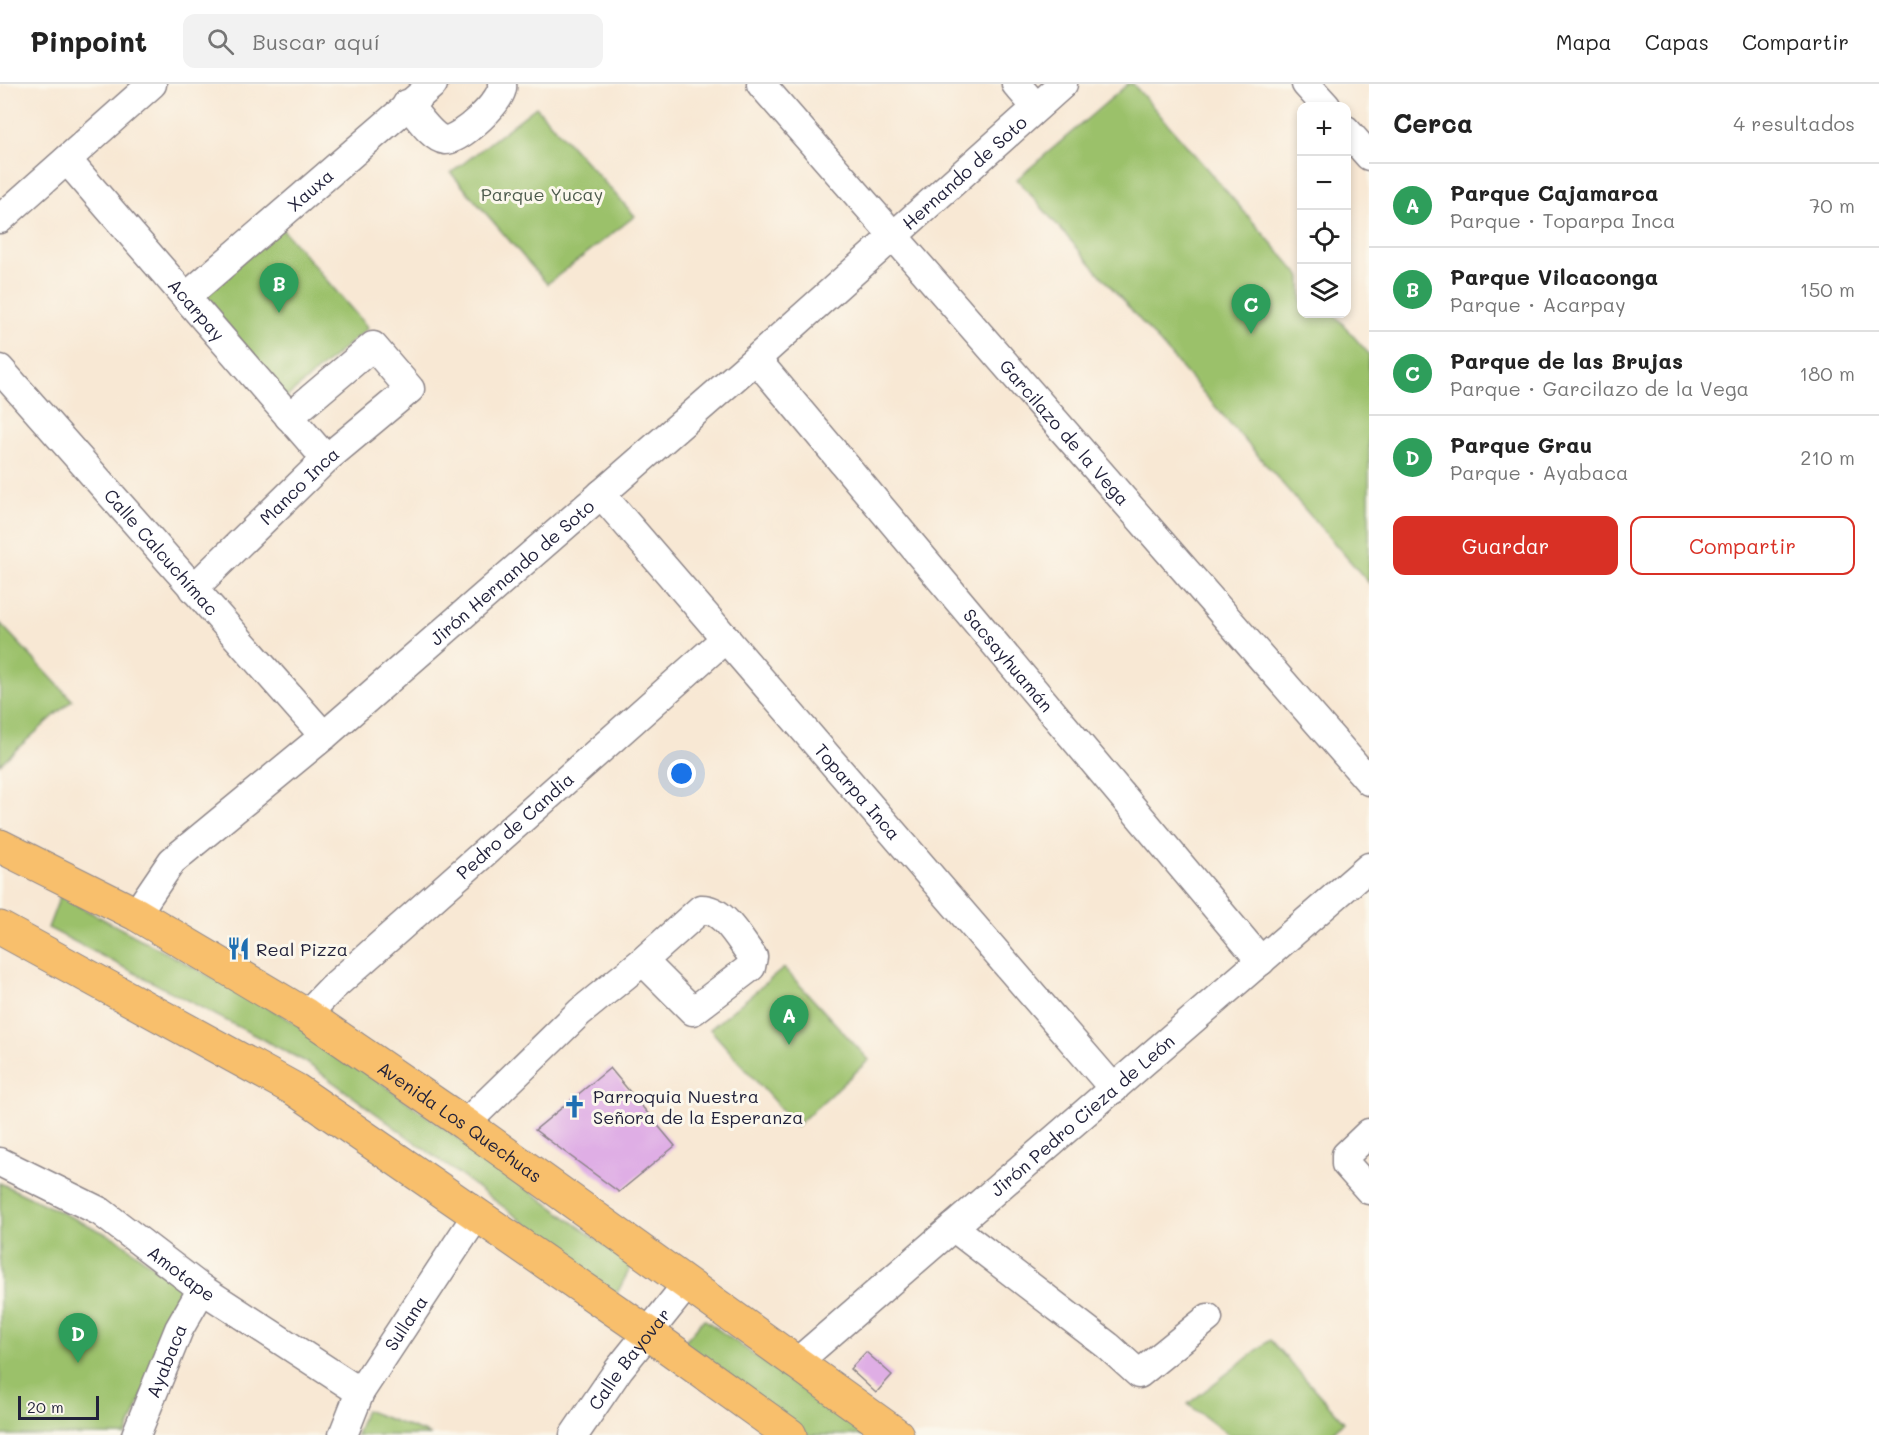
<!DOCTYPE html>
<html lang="es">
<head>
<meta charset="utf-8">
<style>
  body { margin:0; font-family:Mali,sans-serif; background:#f2f2f2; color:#222 }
  .controls { position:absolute; right:18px; top:18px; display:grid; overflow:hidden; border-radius:12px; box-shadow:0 3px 9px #0003 }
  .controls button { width:54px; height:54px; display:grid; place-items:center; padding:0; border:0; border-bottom:2px solid #e0e0e0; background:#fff; color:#222; font:30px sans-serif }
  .scale { position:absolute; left:18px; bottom:15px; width:81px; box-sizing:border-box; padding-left:6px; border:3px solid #22223b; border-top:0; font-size:16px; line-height:21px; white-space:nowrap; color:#22223b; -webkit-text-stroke:4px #fbf7ec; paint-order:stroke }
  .you { position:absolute; left:682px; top:690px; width:21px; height:21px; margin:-15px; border:4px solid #fff; border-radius:50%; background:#1a73e8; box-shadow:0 0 0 9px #1a73e833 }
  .badge { display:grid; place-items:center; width:39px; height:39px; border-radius:50%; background:#d93025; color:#fff; font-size:20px; font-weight:700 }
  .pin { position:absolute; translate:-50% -50px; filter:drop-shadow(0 2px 3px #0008) }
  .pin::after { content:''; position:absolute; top:32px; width:21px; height:18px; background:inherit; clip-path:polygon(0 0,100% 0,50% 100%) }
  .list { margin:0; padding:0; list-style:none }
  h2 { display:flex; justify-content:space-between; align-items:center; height:78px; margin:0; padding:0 24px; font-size:26px }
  h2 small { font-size:20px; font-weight:400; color:#767676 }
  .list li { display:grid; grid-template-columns:39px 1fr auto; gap:18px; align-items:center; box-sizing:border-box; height:84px; padding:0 24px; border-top:2px solid #e0e0e0 }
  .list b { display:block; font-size:22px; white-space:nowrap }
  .list p { margin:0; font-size:20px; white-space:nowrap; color:#767676 }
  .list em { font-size:20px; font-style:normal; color:#767676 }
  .actions { display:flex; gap:12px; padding:18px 24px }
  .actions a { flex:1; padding:14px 0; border:2px solid #d93025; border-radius:12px; text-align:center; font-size:21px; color:#d93025 }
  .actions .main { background:#d93025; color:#fff }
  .icon { flex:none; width:33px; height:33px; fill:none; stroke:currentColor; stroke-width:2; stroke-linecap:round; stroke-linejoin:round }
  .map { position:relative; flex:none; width:1369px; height:1351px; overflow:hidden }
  header { display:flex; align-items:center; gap:36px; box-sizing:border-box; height:84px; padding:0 30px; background:#fff; border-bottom:2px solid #e0e0e0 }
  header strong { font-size:28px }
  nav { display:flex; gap:33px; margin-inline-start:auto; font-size:21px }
  .search { width:420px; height:54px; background:#f2f2f2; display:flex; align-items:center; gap:15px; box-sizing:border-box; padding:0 21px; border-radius:12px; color:#767676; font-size:22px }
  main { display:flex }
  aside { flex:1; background:#fff }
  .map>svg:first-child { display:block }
  .green { fill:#9bc16b; stroke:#5e7253; stroke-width:1.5 }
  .building { fill:#dfaee5 }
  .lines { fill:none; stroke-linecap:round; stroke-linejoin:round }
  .minor-casing { stroke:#8d8588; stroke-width:31 }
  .major-casing { stroke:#8d8588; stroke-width:35 }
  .minor { stroke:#fff; stroke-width:28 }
  .major { stroke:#f8bf6c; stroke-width:33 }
  .labels { text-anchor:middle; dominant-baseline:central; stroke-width:6; stroke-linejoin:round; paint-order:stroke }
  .street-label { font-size:18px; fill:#22223b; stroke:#fbf7ec }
  .park-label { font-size:18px; fill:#4c5a4c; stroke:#fbf7ec }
  .poi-label { font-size:18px; fill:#22223b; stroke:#fbf7ec; text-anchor:start }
</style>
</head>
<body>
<header>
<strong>Pinpoint</strong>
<div class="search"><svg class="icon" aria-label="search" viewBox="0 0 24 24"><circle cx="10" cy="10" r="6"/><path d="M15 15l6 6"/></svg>Buscar aquí</div>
<nav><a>Mapa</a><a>Capas</a><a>Compartir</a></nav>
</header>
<main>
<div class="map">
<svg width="1369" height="1351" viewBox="0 0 1369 1351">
  <rect width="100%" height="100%" fill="#fbf7ec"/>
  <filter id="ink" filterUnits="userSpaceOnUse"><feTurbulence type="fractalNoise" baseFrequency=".0167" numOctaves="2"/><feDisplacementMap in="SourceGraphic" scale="12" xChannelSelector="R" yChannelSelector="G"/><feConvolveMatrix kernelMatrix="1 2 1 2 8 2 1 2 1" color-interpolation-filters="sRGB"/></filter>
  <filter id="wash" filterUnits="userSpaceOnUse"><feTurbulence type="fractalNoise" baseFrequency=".008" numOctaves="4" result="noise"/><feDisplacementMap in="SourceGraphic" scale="24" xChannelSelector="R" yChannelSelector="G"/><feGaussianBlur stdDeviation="1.35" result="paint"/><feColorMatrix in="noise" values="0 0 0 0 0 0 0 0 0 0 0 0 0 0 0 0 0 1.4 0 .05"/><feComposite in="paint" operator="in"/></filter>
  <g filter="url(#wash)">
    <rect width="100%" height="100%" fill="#f8e8d4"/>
    <path class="green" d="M1128,0H1133L1301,193L1302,230H1334L1369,270V499L1017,95Z
      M536,23L635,132L547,200L451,89Z
      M278,140L368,244L281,318L191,214Z
      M0,539L72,616L0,680Z
      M60,812L277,928L321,955L632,1181L616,1211L509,1127L304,977L48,844Z
      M784,884L869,976L796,1042L710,945Z
      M0,1099L119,1156L186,1208L126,1351H0Z
      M704,1235L866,1351H808L683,1259Z
      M1270,1256L1344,1338L1330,1351H1229L1188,1320Z
      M365,1326L431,1351H356Z"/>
    <g id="blocks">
      <path class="building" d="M610,984L675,1062L619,1108L535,1046Z
        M866,1268L892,1291L876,1309L850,1285Z"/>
    </g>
  </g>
  <g filter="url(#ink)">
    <use href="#blocks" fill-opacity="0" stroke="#8d8588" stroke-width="1.5"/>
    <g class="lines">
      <defs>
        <g id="minor">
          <path id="s1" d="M761,0L1369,697"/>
          <path d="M1016,0L1036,23"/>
          <path d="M1306,0L1326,22"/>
          <path d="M407,20C416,29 431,54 445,56C459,57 506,15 502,0"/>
          <path d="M1346,46L1369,72"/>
          <path id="s2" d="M67,76L326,375"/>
          <path d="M0,135L152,0"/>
          <path id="s3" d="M186,213L433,0"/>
          <path id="s4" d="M756,275L1261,877"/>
          <path id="s5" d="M0,285L324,652"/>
          <path id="s6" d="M601,410L1114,1005"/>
          <path id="s7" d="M193,505L326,375L410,305L373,262L289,333"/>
          <path id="s8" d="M136,830L172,777L324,652L756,275L1063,0"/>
          <path id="s9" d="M306,931L332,904L726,554"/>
          <path d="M465,1040L580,928L643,877L701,825C724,824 740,857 753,873L751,883L693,927L643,877"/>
          <path d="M1369,1049L1346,1071V1080L1369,1106"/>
          <path id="s10" d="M0,1078L101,1128L202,1205L360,1308"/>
          <path d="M953,1143L1108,1262L1139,1290L1208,1234"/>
          <path id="s11" d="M795,1280L1369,783"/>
          <path id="s12" d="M136,1351L179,1245L202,1205"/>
          <path id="s13" d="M343,1351L360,1308L476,1132"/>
          <path id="s14" d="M574,1351L619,1285L688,1199"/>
        </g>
        <g id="major">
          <path id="s15" d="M0,762L136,830L306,931L465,1040L897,1351"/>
          <path d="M0,844L296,1006L648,1249L790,1351"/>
        </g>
      </defs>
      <use href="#minor" class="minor-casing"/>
      <use href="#major" class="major-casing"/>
      <use href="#minor" class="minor"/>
      <use href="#major" class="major"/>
    </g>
  </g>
  <defs>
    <symbol id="restaurant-bare" viewBox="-9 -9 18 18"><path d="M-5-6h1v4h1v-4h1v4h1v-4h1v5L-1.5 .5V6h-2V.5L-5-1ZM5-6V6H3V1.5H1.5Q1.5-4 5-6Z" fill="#1f6fb2" stroke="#fbf7ec" stroke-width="2.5" paint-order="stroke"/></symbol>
    <symbol id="church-bare" viewBox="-9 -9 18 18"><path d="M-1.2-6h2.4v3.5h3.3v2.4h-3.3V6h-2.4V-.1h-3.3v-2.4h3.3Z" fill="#1f6fb2" stroke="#fbf7ec" stroke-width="2.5" paint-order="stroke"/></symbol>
  </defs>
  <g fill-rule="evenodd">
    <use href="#restaurant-bare" x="222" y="848" width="33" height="33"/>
    <use href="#church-bare" x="558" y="1006" width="33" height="33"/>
  </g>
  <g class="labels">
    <g class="street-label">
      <text stroke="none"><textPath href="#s8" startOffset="1114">Hernando de Soto</textPath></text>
      <text stroke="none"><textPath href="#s3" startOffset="164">Xauxa</textPath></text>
      <text stroke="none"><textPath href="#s2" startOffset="198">Acarpay</textPath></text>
      <text stroke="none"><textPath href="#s1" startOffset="462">Garcilazo de la Vega</textPath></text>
      <text stroke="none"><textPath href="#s7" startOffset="148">Manco Inca</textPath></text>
      <text stroke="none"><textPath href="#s5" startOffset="244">Calle Calcuchímac</textPath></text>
      <text stroke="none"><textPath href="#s8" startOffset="510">Jirón Hernando de Soto</textPath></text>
      <text stroke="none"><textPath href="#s4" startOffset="393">Sacsayhuamán</textPath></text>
      <text stroke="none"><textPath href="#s6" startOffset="393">Toparpa Inca</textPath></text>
      <text stroke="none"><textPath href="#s9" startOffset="282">Pedro de Candia</textPath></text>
      <text stroke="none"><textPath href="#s11" startOffset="380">Jirón Pedro Cieza de León</textPath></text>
      <text stroke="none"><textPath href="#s15" startOffset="537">Avenida Los Quechuas</textPath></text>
      <text stroke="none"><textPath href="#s10" startOffset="214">Amotape</textPath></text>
      <text stroke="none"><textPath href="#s13" startOffset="129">Sullana</textPath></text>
      <text stroke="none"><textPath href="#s14" startOffset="94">Calle Bayovar</textPath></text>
      <text stroke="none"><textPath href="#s12" startOffset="80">Ayabaca</textPath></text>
    </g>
    <g class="park-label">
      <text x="542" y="110">Parque Yucay</text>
    </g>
    <g class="poi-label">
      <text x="256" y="865">Real Pizza</text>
      <text x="593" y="1012">Parroquia Nuestra<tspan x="593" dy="21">Señora de la Esperanza</tspan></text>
    </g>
  </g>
</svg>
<div class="controls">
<button>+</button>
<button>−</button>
<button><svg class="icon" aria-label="locate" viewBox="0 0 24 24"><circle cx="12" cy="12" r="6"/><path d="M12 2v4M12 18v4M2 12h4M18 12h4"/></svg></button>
<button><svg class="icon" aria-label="layers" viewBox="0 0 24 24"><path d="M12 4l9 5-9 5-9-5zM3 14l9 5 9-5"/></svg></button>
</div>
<div class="scale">20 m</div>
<div class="you"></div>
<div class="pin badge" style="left:789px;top:961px;background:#2e9e5b">A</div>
<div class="pin badge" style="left:279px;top:229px;background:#2e9e5b">B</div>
<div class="pin badge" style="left:1251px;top:250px;background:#2e9e5b">C</div>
<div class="pin badge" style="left:78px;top:1279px;background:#2e9e5b">D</div>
</div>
<aside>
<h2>Cerca<small>4 resultados</small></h2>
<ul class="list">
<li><span class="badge" style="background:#2e9e5b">A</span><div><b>Parque Cajamarca</b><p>Parque · Toparpa Inca</p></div><em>70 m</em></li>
<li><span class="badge" style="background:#2e9e5b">B</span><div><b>Parque Vilcaconga</b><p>Parque · Acarpay</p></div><em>150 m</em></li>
<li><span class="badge" style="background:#2e9e5b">C</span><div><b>Parque de las Brujas</b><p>Parque · Garcilazo de la Vega</p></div><em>180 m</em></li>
<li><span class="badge" style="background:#2e9e5b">D</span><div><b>Parque Grau</b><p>Parque · Ayabaca</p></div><em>210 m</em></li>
</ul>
<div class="actions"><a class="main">Guardar</a><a>Compartir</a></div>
</aside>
</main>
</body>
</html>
